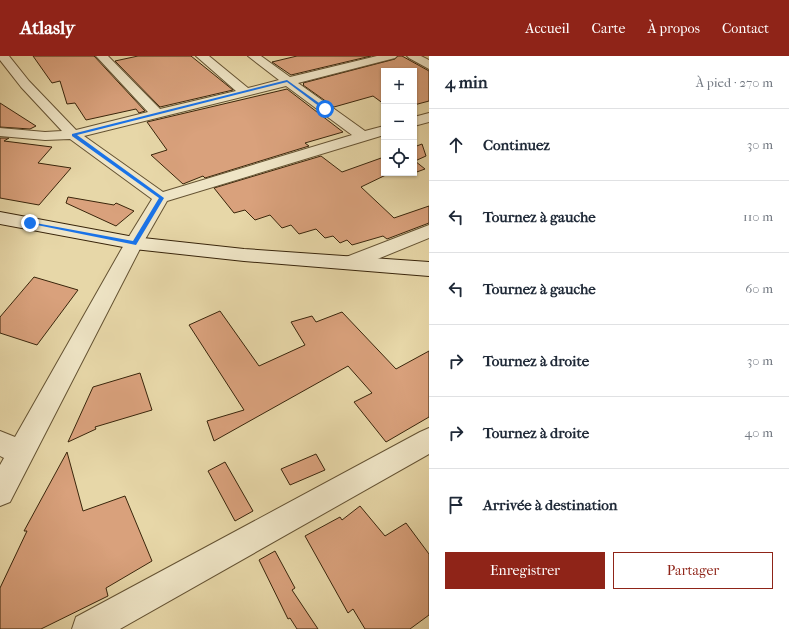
<!DOCTYPE html>
<html lang="fr">
<head>
<meta charset="utf-8">
<style>
  body { margin:0; font-family:"IM FELL French Canon",serif; background:#f6f6f7; color:#1f2937 }
  .controls { position:absolute; right:12px; top:12px; display:grid; overflow:hidden; border-radius:0px; box-shadow:0 1px 3px #0004 }
  .controls button { width:36px; height:36px; display:grid; place-items:center; padding:0; border:0; border-bottom:1px solid #e0e1e3; background:#fff; color:#1f2937; font:20px sans-serif }
  .stop { position:absolute; width:12px; height:12px; margin:-9px; border:3px solid #1a73e8; border-radius:50%; background:#fff }
  .stop.end { background:#1a73e8; border-color:#fff; box-shadow:0 1px 4px #0008 }
  .list { margin:0; padding:0; list-style:none }
  h2 { display:flex; justify-content:space-between; align-items:center; height:52px; margin:0; padding:0 16px; font-size:17px }
  h2 small { font-size:13px; font-weight:400; color:#747a83 }
  .list li { display:grid; grid-template-columns:26px 1fr auto; gap:12px; align-items:center; box-sizing:border-box; height:72px; padding:0 16px; border-top:1px solid #e0e1e3 }
  .list b { display:block; font-size:15px; white-space:nowrap }
  .list em { font-size:13px; font-style:normal; color:#747a83 }
  .actions { display:flex; gap:8px; padding:12px 16px }
  .actions a { flex:1; padding:9px 0; border:1px solid #8f2418; border-radius:0px; text-align:center; font-size:14px; color:#8f2418 }
  .actions .main { background:#8f2418; color:#fff }
  .icon { flex:none; width:22px; height:22px; fill:none; stroke:currentColor; stroke-width:2; stroke-linecap:round; stroke-linejoin:round }
  .map { position:relative; flex:none; width:429px; height:573px; overflow:hidden }
  header { display:flex; align-items:center; gap:24px; box-sizing:border-box; height:56px; padding:0 20px; background:#8f2418; color:#fff }
  header strong { font-size:19px }
  nav { display:flex; gap:22px; margin-inline-start:auto; font-size:14px }
  main { display:flex }
  aside { flex:1; background:#fff }
  .map>svg:first-child { display:block }
  .building { fill:#d9a17c; stroke:#39250b }
  .lines { fill:none; stroke-linecap:round; stroke-linejoin:round }
  .street-casing { stroke:#645232; stroke-width:2 }
  .secondary-casing { stroke:#39250b; stroke-width:2 }
  .street { fill:#efe5c6; fill-rule:evenodd }
  .secondary { fill:#efe5c6; fill-rule:evenodd }
  .route { fill:#1a73e8 }
</style>
</head>
<body>
<header>
<strong>Atlasly</strong>
<nav><a>Accueil</a><a>Carte</a><a>À propos</a><a>Contact</a></nav>
</header>
<main>
<div class="map">
<svg width="429" height="573" viewBox="0 0 429 573">
  <rect width="100%" height="100%" fill="#e7d7a8"/>
  <filter id="stains"><feTurbulence type="fractalNoise" baseFrequency=".005" numOctaves="4"/><feColorMatrix values="0 0 0 0 .2 0 0 0 0 .09 0 0 0 0 .02 0 0 0 .5 -.17"/></filter>
  <radialGradient id="worn" r=".72"><stop offset=".6" stop-color="#630" stop-opacity="0"/><stop offset="1" stop-color="#630" stop-opacity=".3"/></radialGradient>
  <path class="building" d="M33,0H94L145,55L139,57L136,53L86,64L75,47L67,48L60,25L52,27Z
    M138,0H191L233,34L160,51L115,5Z
    M297,0H371L291,19L272,6Z
    M398,0H402L429,15V45L414,49V15H384V48L373,40L334,51L303,29L304,28L303,27L395,3Z
    M287,33L343,76L305,87L309,90L205,122L203,120L183,128L151,99L167,94L147,66Z
    M0,47L36,70L30,73L0,71Z
    M0,82H9L4,85L52,91L38,107L71,112L39,149L0,142Z
    M422,88L426,100L415,105L425,113L414,117V91Z
    M321,100L342,116L384,101V117H390L361,131L394,162L429,150V167L387,183L383,180L352,189L347,184L340,187L333,180L325,182L316,173L299,178L291,169L282,172L270,159L255,164L245,154L234,157L214,132Z
    M68,141L114,149L116,147L134,155L116,170L66,147Z
    M34,221L78,234L37,289L0,277V261Z
    M220,255L259,310L305,289L291,266L312,260L316,266L342,256L396,313L429,295V361L386,386L354,346L372,337L348,310L214,385L207,365L244,354L189,269Z
    M140,317L152,354L95,371L96,373L68,386L93,331Z
    M67,396L83,455L125,440L152,505L106,532L108,540L41,573H0V532L27,475H24Z
    M316,398L325,414L290,429L281,413Z
    M225,406L253,455L235,465L208,415Z
    M360,450L385,480L406,467L429,498V559L410,573H365L353,553L348,557L305,480L340,461L342,464Z
    M275,495L295,532L292,534L318,573H297L290,562L288,563L259,504Z"/>
  <g class="lines">
    <defs>
      <path id="street" d="M0,0H9L29,25L76,74L148,56L96,0H108L160,53L236,35L196,0H209L248,32L279,24L248,0H261L290,21L377,0H397L395,2L298,27L365,75L384,70V79L167,145L143,187L10,446L0,450V409L4,402L0,400V375L15,381L125,187L152,143L70,83L45,84L0,80V72L45,76L62,75L21,31L0,4ZM286,30L352,79L163,136L84,80Z
        M407,0H421L429,4V13L409,2Z
        M429,57V66L414,70V61Z
        M429,169V182L353,213L346,211L343,206L346,201Z
        M429,372V398L120,573H72L76,561L420,376Z"/>
      <path id="secondary" d="M0,156L134,181L244,193L429,206V220L244,205L134,193L0,168Z"/>
    </defs>
    <use href="#street" class="street-casing"/>
    <use href="#secondary" class="secondary-casing"/>
    <use href="#street" class="street"/>
    <use href="#secondary" class="secondary"/>
  </g>
  <path class="route" d="M287,24L326,52V54H324L287,26L77,79L164,142L136,189L27,167L30,166L133,185L159,142L72,80V78Z"/>
  <rect width="100%" height="100%" filter="url(#stains)"/>
  <rect width="100%" height="100%" fill="url(#worn)"/>
</svg>
<div class="controls">
<button>+</button>
<button>−</button>
<button><svg class="icon" aria-label="locate" viewBox="0 0 24 24"><circle cx="12" cy="12" r="6"/><path d="M12 2v4M12 18v4M2 12h4M18 12h4"/></svg></button>
</div>
<div class="stop" style="left:325px;top:53px"></div>
<div class="stop end" style="left:30px;top:167px"></div>
</div>
<aside>
<h2>4 min<small>À pied · 270 m</small></h2>
<ul class="list">
<li><svg class="icon" aria-label="ahead" viewBox="0 0 24 24"><path d="M12 20V5M6 11l6-6 6 6"/></svg><div><b>Continuez</b></div><em>30 m</em></li>
<li><svg class="icon" aria-label="left" viewBox="0 0 24 24"><path d="M17 20v-9H6M10 6l-5 5 5 5"/></svg><div><b>Tournez à gauche</b></div><em>110 m</em></li>
<li><svg class="icon" aria-label="left" viewBox="0 0 24 24"><path d="M17 20v-9H6M10 6l-5 5 5 5"/></svg><div><b>Tournez à gauche</b></div><em>60 m</em></li>
<li><svg class="icon" aria-label="right" viewBox="0 0 24 24"><path d="M7 20v-9h11M14 6l5 5-5 5"/></svg><div><b>Tournez à droite</b></div><em>30 m</em></li>
<li><svg class="icon" aria-label="right" viewBox="0 0 24 24"><path d="M7 20v-9h11M14 6l5 5-5 5"/></svg><div><b>Tournez à droite</b></div><em>40 m</em></li>
<li><svg class="icon" aria-label="arrive" viewBox="0 0 24 24"><path d="M6 21V4h12l-3 4 3 4H6"/></svg><div><b>Arrivée à destination</b></div></li>
</ul>
<div class="actions"><a class="main">Enregistrer</a><a>Partager</a></div>
</aside>
</main>
</body>
</html>
